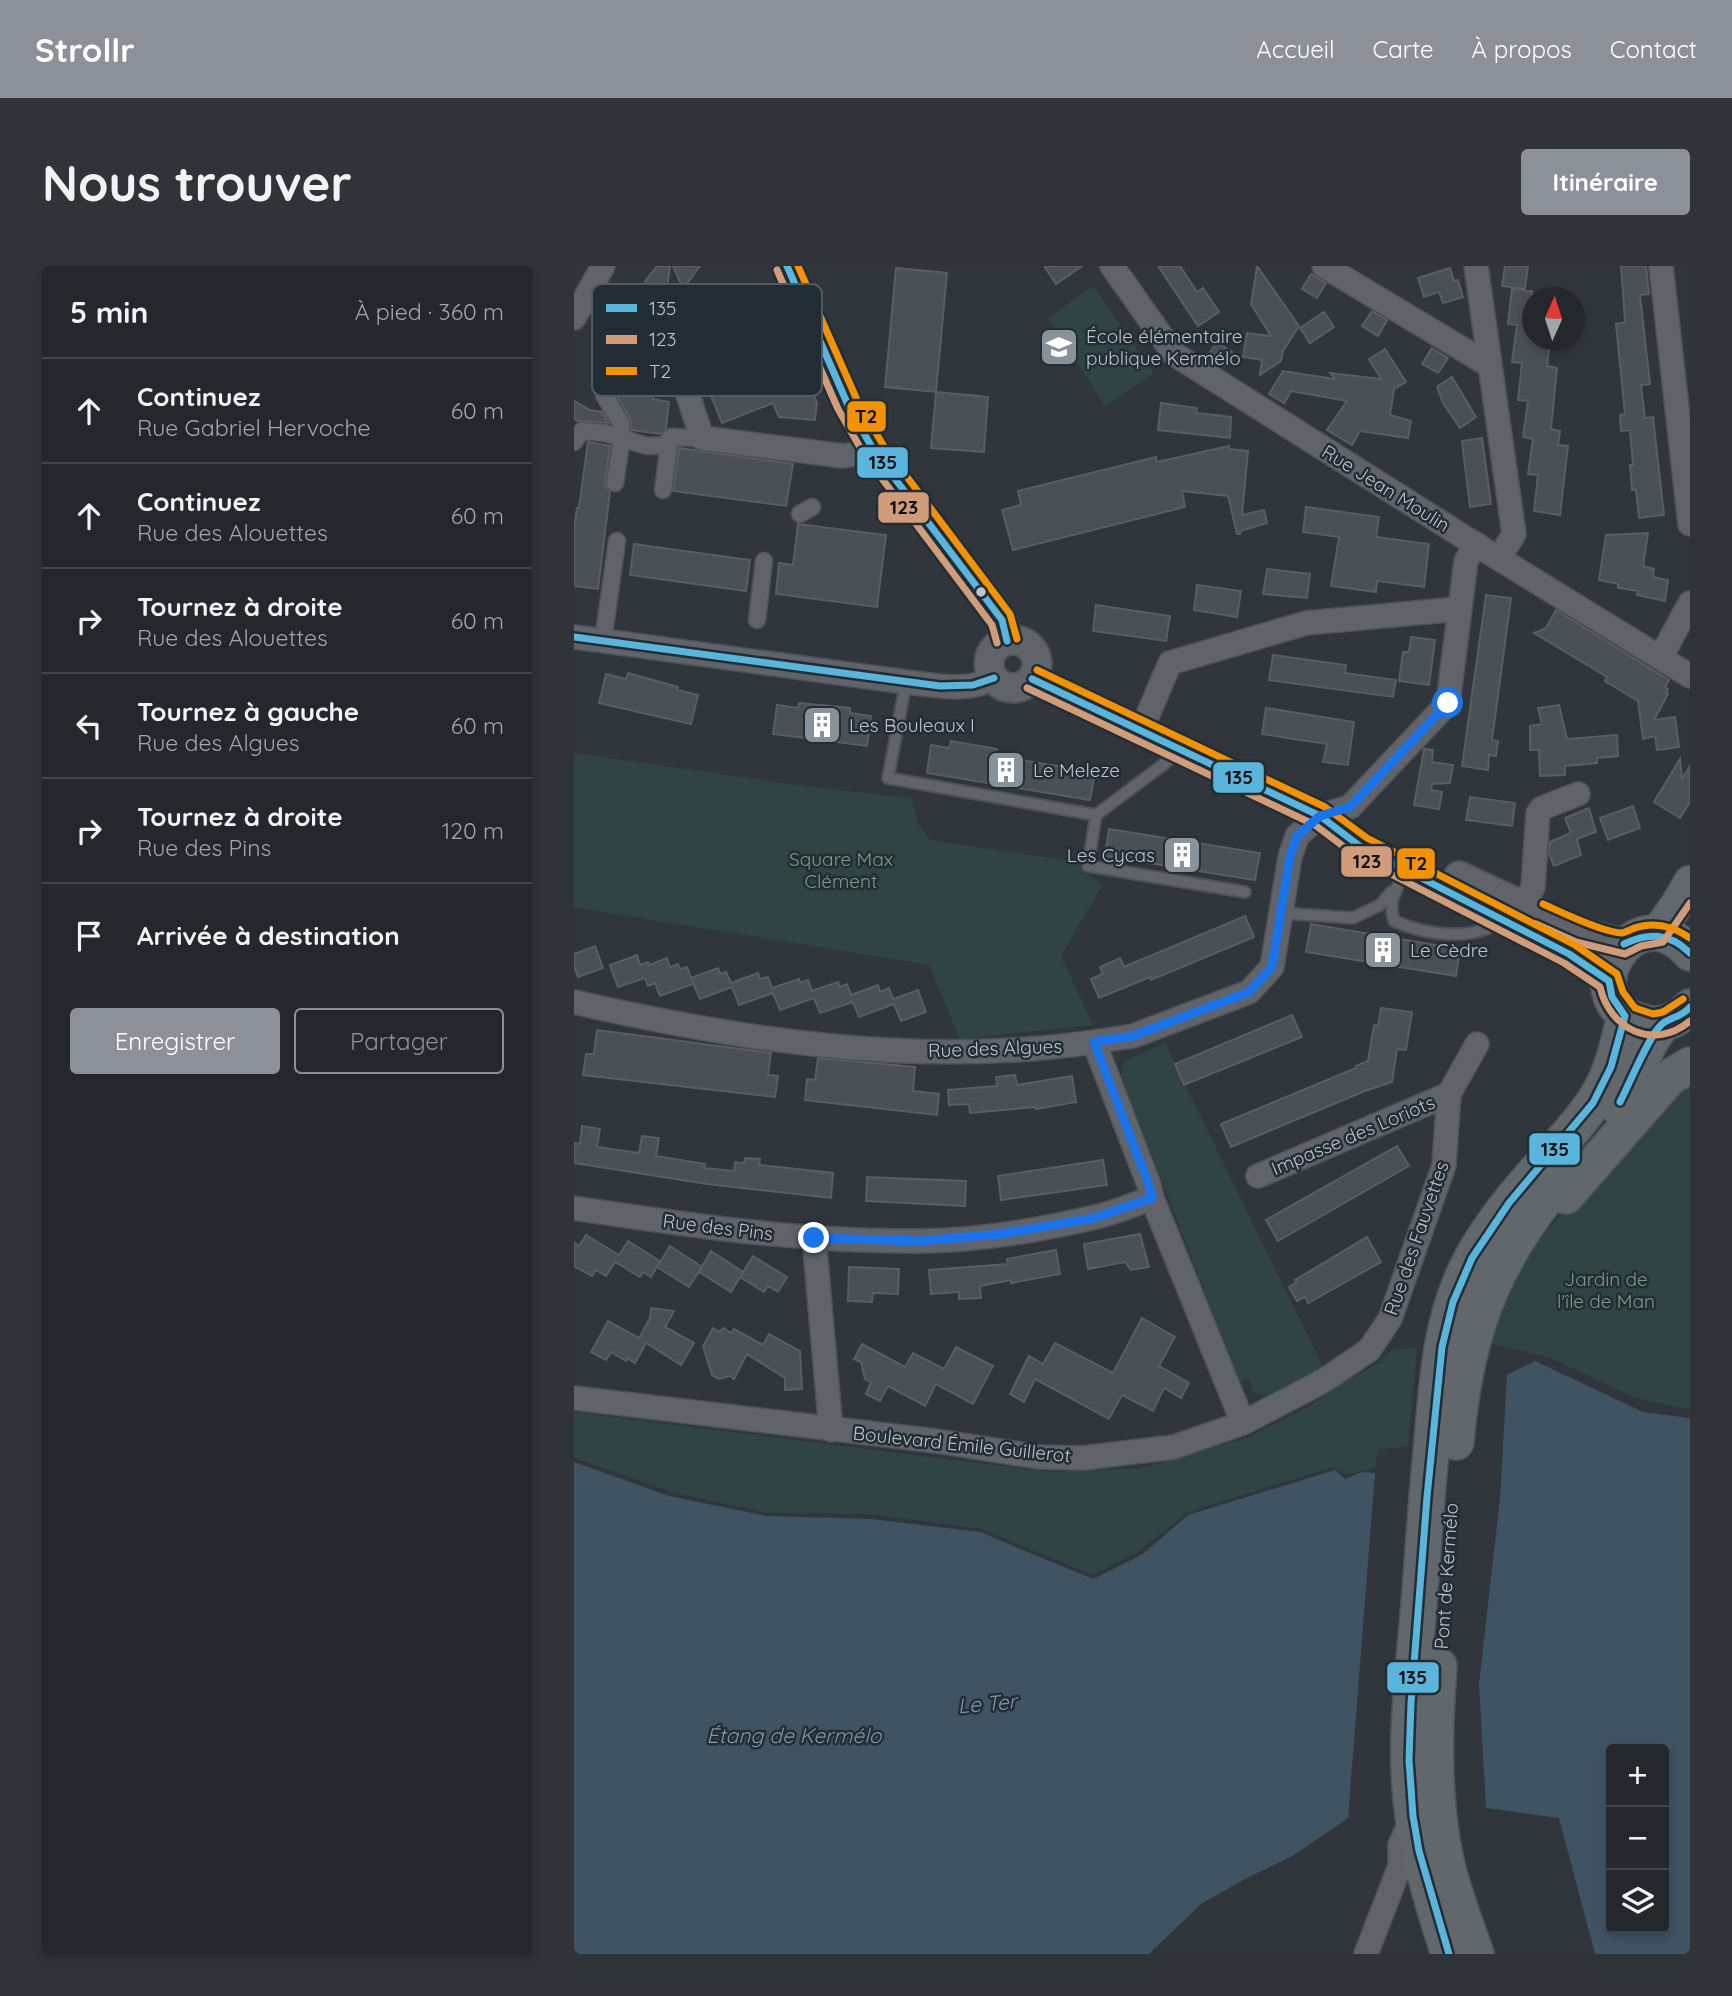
<!DOCTYPE html>
<html lang="fr">
<head>
<meta charset="utf-8">
<style>
  body { margin:0; font-family:Quicksand,sans-serif; background:#303438; color:#f1f3f6 }
  .controls { position:absolute; right:21px; bottom:21px; display:grid; overflow:hidden; border-radius:7px; box-shadow:0 4px 10px #0003 }
  .controls button { width:63px; height:63px; display:grid; place-items:center; padding:0; border:0; border-bottom:2px solid #414448; background:#24282c; color:#f1f3f6; font:35px sans-serif }
  .compass { position:absolute; left:948px; top:21px; width:63px; height:63px; border-radius:50%; background:#24282c; box-shadow:0 4px 10px #0003; rotate:3deg }
  .stop { position:absolute; width:21px; height:21px; margin:-16px; border:5px solid #1a73e8; border-radius:50%; background:#fff }
  .stop.end { background:#1a73e8; border-color:#fff; box-shadow:0 2px 7px #0008 }
  .list { margin:0; padding:0; list-style:none }
  h2 { display:flex; justify-content:space-between; align-items:center; height:91px; margin:0; padding:0 28px; font-size:30px }
  h2 small { font-size:23px; font-weight:400; color:#a3a6a9 }
  .list li { display:grid; grid-template-columns:46px 1fr auto; gap:21px; align-items:center; box-sizing:border-box; height:105px; padding:0 28px; border-top:2px solid #414448 }
  .list b { display:block; font-size:26px; white-space:nowrap }
  .list p { margin:0; font-size:23px; white-space:nowrap; color:#a3a6a9 }
  .list em { font-size:23px; font-style:normal; color:#a3a6a9 }
  .actions { display:flex; gap:14px; padding:21px 28px }
  .actions a { flex:1; padding:16px 0; border:2px solid #8c9099; border-radius:7px; text-align:center; font-size:24px; color:#8c9099 }
  .actions .main { background:#8c9099; color:#fff }
  .icon { flex:none; width:38px; height:38px; fill:none; stroke:currentColor; stroke-width:2; stroke-linecap:round; stroke-linejoin:round }
  .map { position:relative; flex:none; width:1116px; height:1688px; overflow:hidden; border-radius:7px }
  header { display:flex; align-items:center; gap:42px; box-sizing:border-box; height:98px; padding:0 35px; background:#8c9099; color:#fff }
  header strong { font-size:33px }
  nav { display:flex; gap:38px; margin-inline-start:auto; font-size:24px }
  .intro { display:flex; align-items:center; justify-content:space-between; box-sizing:border-box; height:168px; padding:0 42px }
  h1 { margin:0; font-size:49px }
  .button { padding:18px 32px; border-radius:7px; background:#8c9099; color:#fff; font-size:24px; font-weight:700 }
  main { display:flex; gap:42px; padding:0 42px }
  aside { flex:1; background:#24282c; border-radius:7px; box-shadow:0 4px 10px #0003 }
  .map>svg:first-child { display:block }
  .green { fill:#304443 }
  .water { fill:#405363; fill-rule:evenodd }
  .building { fill:#4a5054; stroke:#585e63; stroke-width:2 }
  .lines { fill:none; stroke-linecap:round; stroke-linejoin:round }
  .service-casing { stroke:#4e5256; stroke-width:14 }
  .pedestrian-casing { stroke:#4e5256; stroke-width:19 }
  .minor-casing { stroke:#4e5256; stroke-width:26 }
  .tertiary-casing { stroke:#4e5256; stroke-width:32 }
  .secondary-casing { stroke:#4e5256; stroke-width:35 }
  .primary-casing { stroke:#4d5358; stroke-width:38 }
  .service { stroke:#60646a; stroke-width:10 }
  .pedestrian { stroke:#60646a; stroke-width:16 }
  .minor { stroke:#60646a; stroke-width:23 }
  .tertiary { stroke:#60646a; stroke-width:28 }
  .secondary { stroke:#63686e; stroke-width:32 }
  .primary { stroke:#61676b; stroke-width:35 }
  .bus-1-casing { stroke:#232d36; stroke-width:12 }
  .bus-2-casing { stroke:#232d36; stroke-width:12 }
  .bus-3-casing { stroke:#232d36; stroke-width:12 }
  .bus-1 { stroke:#5ab5dc; stroke-width:7 }
  .bus-2 { stroke:#d09c7a; stroke-width:7 }
  .bus-3 { stroke:#f39200; stroke-width:7 }
  .route { stroke:#1a73e8; stroke-width:9 }
  .bus-dot { fill:#bbc3cb; stroke:#232d36; stroke-width:2.5 }
  .labels { text-anchor:middle; dominant-baseline:central; stroke-width:5; stroke-linejoin:round; paint-order:stroke }
  .poi-label { font-size:19px; fill:#bbc3cb; stroke:#232d36; text-anchor:start }
  .street-label { font-size:19px; fill:#bbc3cb; stroke:#232d36 }
  .park-label { font-size:19px; fill:#7d9d80; stroke:#232d36 }
  .water-label { font-size:21px; font-style:italic; fill:#8096aa; stroke:#232d36 }
  .key { fill:#232d36; stroke:#515a63; stroke-width:2 }
  .key-label { font-size:19px; fill:#bbc3cb }
  .line-badge { stroke:#232d36; stroke-width:2.5 }
  .pale-badge-label { font-size:19px; text-anchor:middle; font-weight:bold; fill:#111 }
</style>
</head>
<body>
<header>
<strong>Strollr</strong>
<nav><a>Accueil</a><a>Carte</a><a>À propos</a><a>Contact</a></nav>
</header>
<div class="intro"><h1>Nous trouver</h1><a class="button">Itinéraire</a></div>
<main>
<aside>
<h2>5 min<small>À pied · 360 m</small></h2>
<ul class="list">
<li><svg class="icon" aria-label="ahead" viewBox="0 0 24 24"><path d="M12 20V5M6 11l6-6 6 6"/></svg><div><b>Continuez</b><p>Rue Gabriel Hervoche</p></div><em>60 m</em></li>
<li><svg class="icon" aria-label="ahead" viewBox="0 0 24 24"><path d="M12 20V5M6 11l6-6 6 6"/></svg><div><b>Continuez</b><p>Rue des Alouettes</p></div><em>60 m</em></li>
<li><svg class="icon" aria-label="right" viewBox="0 0 24 24"><path d="M7 20v-9h11M14 6l5 5-5 5"/></svg><div><b>Tournez à droite</b><p>Rue des Alouettes</p></div><em>60 m</em></li>
<li><svg class="icon" aria-label="left" viewBox="0 0 24 24"><path d="M17 20v-9H6M10 6l-5 5 5 5"/></svg><div><b>Tournez à gauche</b><p>Rue des Algues</p></div><em>60 m</em></li>
<li><svg class="icon" aria-label="right" viewBox="0 0 24 24"><path d="M7 20v-9h11M14 6l5 5-5 5"/></svg><div><b>Tournez à droite</b><p>Rue des Pins</p></div><em>120 m</em></li>
<li><svg class="icon" aria-label="arrive" viewBox="0 0 24 24"><path d="M6 21V4h12l-3 4 3 4H6"/></svg><div><b>Arrivée à destination</b></div></li>
</ul>
<div class="actions"><a class="main">Enregistrer</a><a>Partager</a></div>
</aside>
<div class="map">
<svg width="1116" height="1688" viewBox="0 0 1116 1688">
  <rect width="100%" height="100%" fill="#30363b"/>
  <path class="green" d="M519,20L580,107L531,140L474,52Z
    M0,487L237,521L338,532L343,556L356,574L503,596L528,620L487,690L519,759L386,773L355,699L0,641Z
    M591,777L750,1103C726,1117 705,1136 677,1126L679,1119L674,1113L666,1117L547,809L550,795Z
    M1116,803V1144L1059,1131L975,1091L911,1076L920,1047L961,979L1094,819Z
    M843,1082L834,1180L804,1184L801,1202L772,1209L759,1201L614,1246L564,1286L519,1309L407,1263L296,1248L193,1247L98,1226L0,1192V1146L476,1206L569,1202L672,1172L731,1143L769,1116L807,1096L817,1084Z"/>
  <path class="water" d="M961,1095L1069,1146L1116,1152V1688H1021L985,1552L912,1542L905,1418L926,1232L933,1109ZM1037,1483H1090V1662H1037Z
    M0,1196L95,1230L193,1250L297,1253L406,1266L519,1313L569,1288L614,1249L761,1204L771,1213L788,1206L801,1207L774,1552L720,1589L669,1614L627,1638L575,1688H0Z"/>
  <path class="building" d="M83,0H96L79,133L95,136L92,162L86,168L58,164L56,152L43,130L45,114H48L51,82H54L61,36L74,17L71,15Z
    M99,0H126L109,23Z
    M470,0H508L482,18Z
    M584,0H606L623,26L629,22L645,46L624,60Z
    M683,0L725,60L709,85L707,95L686,109L688,94L669,91L673,67L697,70L677,38Z
    M931,0H954L951,23L928,20Z
    M1047,0H1072L1075,28L1066,29L1076,118L1067,119L1071,152L1079,151L1090,249L1065,252L1062,224H1058L1056,199H1059L1056,164L1047,165L1046,149L1051,148L1042,58L1051,56Z
    M322,2L373,7L362,126L311,121Z
    M876,2L880,15L884,14L889,31L869,37L865,26L850,31L844,12Z
    M737,8L752,17L743,32L728,23Z
    M938,22L958,25V74L976,75L973,100L983,102L977,163L986,165L984,179L994,180L986,249L960,245L964,209L954,208L959,173L949,171L954,135L944,134L948,97L938,96L943,59L934,58Z
    M188,35L203,74L171,87L182,114L226,96L243,137L241,154L205,151L199,137L148,157L123,95L137,89L117,43L135,48L143,44L146,52Z
    M798,45L813,54L804,70L788,60Z
    M750,46L760,61L736,77L726,62Z
    M643,76L658,86L650,100L634,90Z
    M858,82L874,92L864,107L848,98Z
    M811,83L832,116L820,123L816,149L837,155L834,172L786,165L778,179L753,164L773,135L717,125L710,137L695,128L709,105L761,113L756,107L807,113L795,93Z
    M878,111L902,151L886,162L869,137L863,121Z
    M362,126L414,131L410,186L357,182Z
    M0,135L16,144L28,146L35,157L4,155L0,153Z
    M587,137L623,142L622,147L657,151L656,172L584,164Z
    M908,172L917,238L896,241L888,175Z
    M14,176L36,180L31,216L32,221L36,226L24,323L0,320V263L3,242H5Z
    M655,180V183L674,185L668,249L690,244L693,257L666,265V268H663L654,230L608,225L611,241L439,284L428,244L447,239L444,225L582,191L583,196Z
    M105,182L219,198L212,240L99,225Z
    M732,241L805,251L802,271L855,278L850,321L803,315L802,326L757,320L765,271L729,266Z
    M224,258L312,269L303,341L202,328L205,297L219,299Z
    M1074,267L1069,300L1080,303L1079,311L1094,314L1091,335L1063,329L1064,325L1044,322V318L1025,314L1032,269Z
    M60,278L176,294L172,325L56,309Z
    M693,303L736,308L733,332L689,328Z
    M623,319L667,325L663,351L620,344Z
    M912,329L937,332L918,474L924,475L922,490L915,489L914,504L888,500Z
    M522,339L596,350L592,375L519,365Z
    M982,344L1095,414L1091,421L1094,423L1092,427L1094,428L1080,454L1101,451L1105,481L1083,484L1081,470L1069,473L1064,435L1031,415L1033,411L960,367L972,362Z
    M837,371L861,374L855,419L825,415L829,386H835Z
    M699,389L772,399L771,407L822,414L819,431L695,414Z
    M54,407L104,421L103,424L124,429L117,458L25,437L32,408L52,413Z
    M225,437L276,442V447L297,450L293,480L199,468L203,439L224,442Z
    M985,439L993,473L1043,469L1044,490L1023,492V497L991,500V509L966,510L965,484H956V460L968,458L964,442Z
    M692,442L780,456L774,499L749,496L753,478L688,468Z
    M377,475L423,483L422,490L521,506L516,534L353,507L357,479L375,482Z
    M850,483L859,484L858,496L879,499L876,517L858,518L857,524L868,526L865,543L840,539Z
    M1106,493L1108,513L1116,500V536L1106,552L1080,536Z
    M896,531L941,537L938,560L892,554Z
    M1059,540L1066,562L1034,574L1026,552Z
    M1015,542L1022,566L1003,573L1007,589L980,600L975,588L976,576L997,567L991,552Z
    M535,563L686,587L681,614L531,590Z
    M671,650L680,671L577,714L576,711L525,732L517,713L529,708L526,701L546,692L550,701Z
    M737,658L886,683L882,710L732,686Z
    M21,680L29,702L4,711L0,700V688Z
    M63,689L66,699L74,696L75,699L93,692L96,701L104,698L106,703L113,701L117,712L144,702L146,708L152,706L157,717L184,707L186,713L194,711L198,722L225,713L226,717L234,714L238,725L264,716L266,721L273,718L277,729L304,719L306,726L315,722L319,733L344,724L352,746L327,755L320,738L285,751L279,736L246,747L240,732L206,744L199,727L165,739L158,721L126,733L118,715L119,718L86,730L81,717L74,720L71,712L44,721L36,699Z
    M807,742L838,746L832,784L823,783L818,816L791,825L657,881L647,858L782,802V800L794,795L800,759L804,760Z
    M718,749L728,771L610,819L601,798Z
    M23,764L197,787L194,809L204,810L201,831L9,809L12,788H20Z
    M244,792L341,801L339,825L365,828L363,849L231,834L233,813L241,814Z
    M441,809L443,819L498,810L502,836L462,843V841L396,847L395,838L375,839L374,824L423,820L422,811Z
    M8,860L26,863L23,881L65,887L68,870L85,872L82,890L131,898L130,902L160,905L161,896L170,897L171,892L186,893L185,899L259,907L257,932L133,918L0,897V877L6,878Z
    M823,880L835,900L704,975L692,954Z
    M529,894L533,919L427,934L424,910Z
    M293,911L392,915L391,940L292,935Z
    M566,968L575,1001L557,1004L551,996L514,1003L510,978Z
    M12,969L45,989L54,975L86,995L77,1011L69,1006L66,1011L41,996L32,1010L22,1004L18,1010L0,1000V976L5,980Z
    M793,971L807,996L734,1037L731,1031L723,1035L715,1021L723,1016L721,1014Z
    M96,980L128,1001L115,1021L83,1001Z
    M482,984L486,1008L437,1017V1014L406,1020L407,1032L385,1033V1026L357,1028L355,1004L434,998L433,993Z
    M137,985L169,1006L167,1009L179,990L213,1011L204,1026L194,1020L190,1026L166,1011L157,1026L125,1006Z
    M275,1001L325,1003L324,1028L299,1027L298,1036L274,1035Z
    M77,1042L100,1045L91,1061L120,1077L107,1099L72,1077L61,1097L53,1092L52,1095L37,1086L32,1094L17,1086L34,1055L65,1072L76,1052Z
    M568,1052L601,1071L585,1100L615,1117L607,1132L590,1122L579,1145L548,1129L535,1153L461,1113L450,1136L436,1128L455,1090L469,1098L481,1077L539,1107Z
    M139,1062L146,1066L149,1062L158,1067L160,1063L189,1079L195,1068L226,1085L228,1123L211,1124V1112L173,1088L160,1113L156,1110L145,1113L138,1109L129,1080Z
    M288,1078L331,1101L339,1087L370,1103L382,1081L419,1100L399,1138L362,1118L351,1140L314,1120L306,1135L292,1128L297,1116L291,1113L287,1096L280,1093Z"/>
  <g class="lines">
    <defs>
      <path id="service" d="M332,416L314,512L522,549L606,486
        M522,549L514,600L671,626
        M826,615C819,630 815,639 820,655C852,669 897,676 927,655
        M707,647L779,652L806,639L817,626"/>
      <path id="pedestrian" d="M30,129L47,157L48,171L41,217
        M0,176L8,165L31,167L73,180L95,179
        M89,224L96,171L128,172
        M226,248L238,241
        M183,354L190,295
        M29,375L43,275"/>
      <path id="minor" d="M538,0L600,88L893,273L1116,410
        M750,0L915,99
        M902,0L940,268L925,292
        M1087,0L1116,258
        M0,52L29,0
        M101,89L128,172L269,190L300,185
        M0,371L332,416C361,419 394,427 420,412
        M1087,391L1116,337
        M567,465L596,397L732,357L884,343
        M949,641L959,621L964,547L968,542L1004,528
        M0,736C169,775 347,801 520,776L575,919L578,932L669,1157
        M520,776L559,770L675,726L698,701L716,591L723,570L746,550L776,541L874,437L892,295L902,278
        M684,910L875,828
        M0,942C114,959 228,976 344,975C401,975 461,965 517,952C538,948 558,939 578,932
        M240,972L257,1164
        M0,1132L362,1175L465,1191L509,1192L600,1181L669,1157L751,1114L795,1084L816,1053L870,899L875,828L903,778
        M792,1688L826,1600V1579L839,1550"/>
      <path id="tertiary" d="M213,0L245,77L274,139L300,185L428,354L433,375
        M415 398a24 24 0 1 1 48 0a24 24 0 1 1-48 0Z
        M458,413L746,550L787,581L995,688L1035,715
        M885,610L1006,666L1050,678"/>
      <path id="secondary" d="M1082,668L1102,640L1116,616"/>
      <path id="primary" d="M1116,687C1059,620 990,742 1073,757C1090,761 1105,753 1116,741
        M1044,841L1075,778L1088,758
        M992,930L1096,811L1116,799
        M882,1176C892,1059 922,988 999,899
        M865,1400C860,1467 858,1545 876,1611C884,1637 893,1663 902,1688
        M875,1688C860,1643 846,1597 839,1550C828,1476 841,1398 846,1324C850,1274 853,1225 858,1176C863,1113 867,1048 898,992C919,953 949,920 978,887C994,869 1012,850 1024,829C1039,805 1044,777 1051,750"/>
    </defs>
    <use href="#service" class="service-casing"/>
    <use href="#pedestrian" class="pedestrian-casing"/>
    <use href="#minor" class="minor-casing"/>
    <use href="#tertiary" class="tertiary-casing"/>
    <use href="#secondary" class="secondary-casing"/>
    <use href="#primary" class="primary-casing"/>
    <use href="#service" class="service"/>
    <use href="#pedestrian" class="pedestrian"/>
    <use href="#minor" class="minor"/>
    <use href="#tertiary" class="tertiary"/>
    <use href="#secondary" class="secondary"/>
    <use href="#primary" class="primary"/>
    <defs>
      <path id="bus-1" d="M213,0L274,139L300,185L428,354L433,375
        M0,371L366,420L399,419L420,412
        M458,413L746,550L787,581L995,688L1035,715L1038,731L1051,750L1037,801L1019,837L935,937L898,992L879,1036L868,1081L853,1231L837,1437L835,1494L839,1550L845,1585L875,1688
        M1050,678C1075,666 1096,667 1116,687
        M1046,836C1055,819 1075,769 1088,758C1098,750 1105,753 1116,741"/>
      <path id="bus-2" d="M203,4L264,143L291,190L418,359L423,377
        M453,422L741,559L782,590L990,697L1026,721C1036,764 1080,785 1116,755
        M962,658L1002,676L1051,688L1067,680L1089,676L1116,637"/>
      <path id="bus-3" d="M224,0L283,134L309,179L436,348L443,373
        M463,404L751,541L793,572L1001,679L1043,708L1049,726L1061,742L1079,748L1089,746L1109,733
        M969,638C987,646 1030,667 1048,667C1053,666 1059,662 1064,661C1083,656 1100,661 1116,672"/>
    </defs>
    <use href="#bus-1" class="bus-1-casing"/>
    <use href="#bus-2" class="bus-2-casing"/>
    <use href="#bus-3" class="bus-3-casing"/>
    <use href="#bus-1" class="bus-1"/>
    <use href="#bus-2" class="bus-2"/>
    <use href="#bus-3" class="bus-3"/>
  </g>
  <g class="lines">
    <path class="route" d="M240,972L346,975L427,968L520,952L578,932L575,919L520,776L559,770L675,726L698,701L716,591L723,570L746,550L776,541L874,437"/>
  </g>
  <defs>
    <symbol id="school-square" viewBox="-11 -11 22 22"><rect x="-9" y="-9" width="18" height="18" rx="4" fill="#8a9299" stroke="#232d36"/><path d="M0-5L7-2L0 1L-7-2ZM-4 1L0 2.5L4 1V4Q0 6-4 4Z" fill="#fff"/></symbol>
    <symbol id="building-square" viewBox="-11 -11 22 22"><rect x="-9" y="-9" width="18" height="18" rx="4" fill="#8a9299" stroke="#232d36"/><path d="M-4-6H4V6H1V3H-1V6H-4ZM-2.5-4.3h1.7v1.8h-1.7ZM.8-4.3h1.7v1.8H.8ZM-2.5-1h1.7V.8h-1.7ZM.8-1h1.7V.8H.8Z" fill="#fff"/></symbol>
  </defs>
  <g fill-rule="evenodd">
    <use href="#school-square" x="463" y="59" width="44" height="44"/>
    <use href="#building-square" x="226" y="437" width="44" height="44"/>
    <use href="#building-square" x="410" y="482" width="44" height="44"/>
    <use href="#building-square" x="586" y="567" width="44" height="44"/>
    <use href="#building-square" x="787" y="662" width="44" height="44"/>
  </g>
  <circle class="bus-dot" cx="407" cy="326" r="6"/>
  <g class="labels">
    <g class="poi-label">
      <text x="512" y="70">École élémentaire<tspan x="512" dy="22">publique Kermélo</tspan></text>
      <text x="275" y="459">Les Bouleaux I</text>
      <text x="459" y="504">Le Meleze</text>
      <text x="581" y="589" text-anchor="end">Les Cycas</text>
      <text x="836" y="684">Le Cèdre</text>
    </g>
    <g class="street-label">
      <text transform="translate(812 222) rotate(32)">Rue Jean Moulin</text>
      <text transform="translate(421 782) rotate(-2)">Rue des Algues</text>
      <text transform="translate(779 869) rotate(-23)">Impasse des Loriots</text>
      <text transform="translate(144 961) rotate(7)">Rue des Pins</text>
      <text transform="translate(842 972) rotate(-71)">Rue des Fauvettes</text>
      <text transform="translate(388 1178) rotate(6)">Boulevard Émile Guillerot</text>
      <text transform="translate(872 1310) rotate(-86)">Pont de Kermélo</text>
    </g>
    <g class="park-label">
      <text x="267" y="593">Square Max<tspan x="267" dy="22">Clément</tspan></text>
      <text x="1032" y="1013">Jardin de<tspan x="1032" dy="22">l'île de Man</tspan></text>
    </g>
    <g class="water-label">
      <text transform="translate(413 1437) rotate(-5)">Le Ter</text>
      <text x="220" y="1469">Étang de Kermélo</text>
    </g>
  </g>
  <rect x="18" y="18" width="230" height="112" rx="10" class="key"/>
  <rect x="32" y="38" width="31" height="8" fill="#5ab5dc"/>
  <rect x="32" y="69" width="31" height="9" fill="#d09c7a"/>
  <rect x="32" y="101" width="31" height="8" fill="#f39200"/>
  <g class="key-label">
    <text x="75" y="49">135</text>
    <text x="75" y="80">123</text>
    <text x="75" y="112">T2</text>
  </g>
  <g class="line-badge">
    <rect x="272" y="134" width="41" height="33" rx="7" fill="#f39200"/>
    <rect x="282" y="180" width="53" height="33" rx="7" fill="#5ab5dc"/>
    <rect x="303" y="225" width="53" height="33" rx="7" fill="#d09c7a"/>
    <rect x="638" y="495" width="53" height="33" rx="7" fill="#5ab5dc"/>
    <rect x="766" y="579" width="53" height="33" rx="7" fill="#d09c7a"/>
    <rect x="822" y="581" width="40" height="33" rx="7" fill="#f39200"/>
    <rect x="954" y="866" width="53" height="34" rx="7" fill="#5ab5dc"/>
    <rect x="812" y="1395" width="54" height="33" rx="7" fill="#5ab5dc"/>
  </g>
  <g class="pale-badge-label">
    <text x="292" y="157">T2</text>
    <text x="309" y="203">135</text>
    <text x="330" y="248">123</text>
    <text x="665" y="518">135</text>
    <text x="793" y="602">123</text>
    <text x="842" y="604">T2</text>
    <text x="981" y="890">135</text>
    <text x="839" y="1418">135</text>
  </g>
</svg>
<div class="controls">
<button>+</button>
<button>−</button>
<button><svg class="icon" aria-label="layers" viewBox="0 0 24 24"><path d="M12 4l9 5-9 5-9-5zM3 14l9 5 9-5"/></svg></button>
</div>
<svg class="compass" viewBox="-18 -18 36 36"><path d="M0-13l5 13h-10z" fill="#e53935"/><path d="M0 13l5-13h-10z" fill="#a3a6a9"/></svg>
<div class="stop" style="left:874px;top:437px"></div>
<div class="stop end" style="left:240px;top:972px"></div>
</div>
</main>
</body>
</html>
